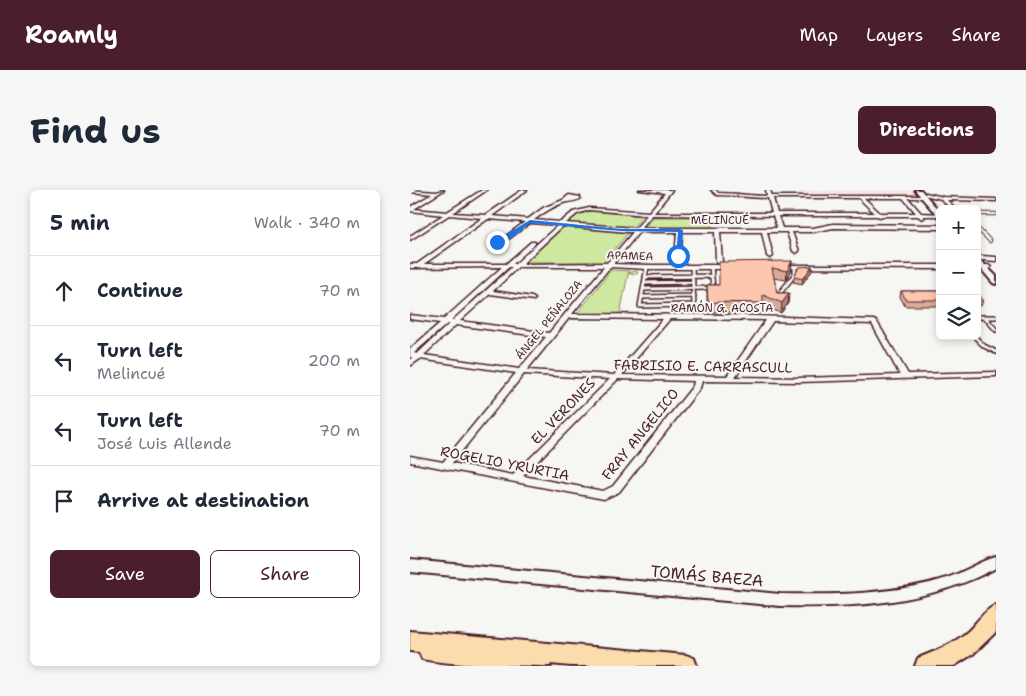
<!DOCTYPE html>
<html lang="en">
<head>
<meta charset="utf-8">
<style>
  body { margin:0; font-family:"Shantell Sans",sans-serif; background:#f6f6f7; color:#1f2937 }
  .controls { position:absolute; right:15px; top:15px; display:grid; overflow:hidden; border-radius:8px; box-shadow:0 2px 8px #0003 }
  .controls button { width:45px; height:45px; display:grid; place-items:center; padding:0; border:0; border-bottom:1px solid #e0e1e3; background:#fff; color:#1f2937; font:25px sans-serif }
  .stop { position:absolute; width:15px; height:15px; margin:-11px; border:4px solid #1a73e8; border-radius:50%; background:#fff }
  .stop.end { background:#1a73e8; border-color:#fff; box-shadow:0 1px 5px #0008 }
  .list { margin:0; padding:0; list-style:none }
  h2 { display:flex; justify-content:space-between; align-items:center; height:65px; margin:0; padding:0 20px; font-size:21px }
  h2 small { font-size:16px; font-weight:400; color:#747a83 }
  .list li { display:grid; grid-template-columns:32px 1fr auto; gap:15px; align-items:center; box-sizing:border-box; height:70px; padding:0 20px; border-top:1px solid #e0e1e3 }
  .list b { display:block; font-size:19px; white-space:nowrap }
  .list p { margin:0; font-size:16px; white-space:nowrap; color:#747a83 }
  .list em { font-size:16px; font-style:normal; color:#747a83 }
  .actions { display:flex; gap:10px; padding:15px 20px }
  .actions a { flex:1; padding:11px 0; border:1px solid #4a1f2b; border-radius:8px; text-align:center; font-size:18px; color:#4a1f2b }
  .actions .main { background:#4a1f2b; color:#fff }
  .icon { flex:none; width:28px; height:28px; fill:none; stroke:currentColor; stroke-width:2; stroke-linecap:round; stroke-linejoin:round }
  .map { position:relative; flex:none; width:586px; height:476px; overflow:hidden; border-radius:8px }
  header { display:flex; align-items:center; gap:30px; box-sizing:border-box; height:70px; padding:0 25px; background:#4a1f2b; color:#fff }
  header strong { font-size:24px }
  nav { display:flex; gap:28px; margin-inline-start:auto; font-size:18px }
  .intro { display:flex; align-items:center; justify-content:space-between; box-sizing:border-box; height:120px; padding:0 30px }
  h1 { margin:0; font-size:35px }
  .button { padding:12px 22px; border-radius:8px; background:#4a1f2b; color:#fff; font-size:18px; font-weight:700 }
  main { display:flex; gap:30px; padding:0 30px }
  aside { flex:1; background:#fff; border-radius:8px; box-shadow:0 2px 8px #0003 }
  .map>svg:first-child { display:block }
  .built { fill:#f8e8de }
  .green { fill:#cfe89f; stroke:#8c8465 }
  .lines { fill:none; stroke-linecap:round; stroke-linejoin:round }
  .service-far1-casing { stroke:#4a1f2b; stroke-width:4.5 }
  .service-casing { stroke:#4a1f2b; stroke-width:6 }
  .minor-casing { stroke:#4a1f2b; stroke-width:3 }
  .tertiary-casing { stroke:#4a1f2b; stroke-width:4 }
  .secondary-casing { stroke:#4a1f2b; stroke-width:4 }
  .motorway-casing { stroke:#4a1f2b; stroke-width:4 }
  .service-far1 { stroke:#f6f6f2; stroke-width:2.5 }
  .service { stroke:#f6f6f2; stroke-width:3 }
  .minor { fill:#f6f6f2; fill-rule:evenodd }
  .tertiary { fill:#f6f6f2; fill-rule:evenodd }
  .secondary { fill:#f6f6f2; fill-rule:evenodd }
  .motorway { fill:#fcdcac; fill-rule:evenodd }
  .wall { fill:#daab96; stroke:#4a1f2b }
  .shaded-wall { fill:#b18b7a; stroke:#4a1f2b }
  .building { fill:#fdc7af; stroke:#4a1f2b }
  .route { fill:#1a73e8 }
  .labels { text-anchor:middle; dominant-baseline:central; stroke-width:4; stroke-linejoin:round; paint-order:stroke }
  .far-street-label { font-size:11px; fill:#4a1f2b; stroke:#f6f6f2 }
  .street-label { font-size:14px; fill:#4a1f2b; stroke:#f6f6f2 }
  .near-street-label { font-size:16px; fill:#4a1f2b; stroke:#f6f6f2 }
</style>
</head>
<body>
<header>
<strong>Roamly</strong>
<nav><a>Map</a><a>Layers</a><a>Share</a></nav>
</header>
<div class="intro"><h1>Find us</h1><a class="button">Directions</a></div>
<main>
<aside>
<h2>5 min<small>Walk · 340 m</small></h2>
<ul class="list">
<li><svg class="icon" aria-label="ahead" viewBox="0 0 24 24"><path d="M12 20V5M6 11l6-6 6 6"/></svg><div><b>Continue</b></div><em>70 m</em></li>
<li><svg class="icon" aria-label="left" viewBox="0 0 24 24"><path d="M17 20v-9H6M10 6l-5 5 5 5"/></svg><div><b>Turn left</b><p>Melincué</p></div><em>200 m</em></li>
<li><svg class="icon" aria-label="left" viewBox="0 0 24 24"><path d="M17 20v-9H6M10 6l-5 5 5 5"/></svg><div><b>Turn left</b><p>José Luis Allende</p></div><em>70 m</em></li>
<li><svg class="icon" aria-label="arrive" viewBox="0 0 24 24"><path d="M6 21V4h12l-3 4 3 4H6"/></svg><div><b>Arrive at destination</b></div></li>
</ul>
<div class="actions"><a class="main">Save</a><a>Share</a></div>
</aside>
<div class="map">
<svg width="586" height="476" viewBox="0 0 586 476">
  <rect width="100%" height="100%" fill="#f6f6f2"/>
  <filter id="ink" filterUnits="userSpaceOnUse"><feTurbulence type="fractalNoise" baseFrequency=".02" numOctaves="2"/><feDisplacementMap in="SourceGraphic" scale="10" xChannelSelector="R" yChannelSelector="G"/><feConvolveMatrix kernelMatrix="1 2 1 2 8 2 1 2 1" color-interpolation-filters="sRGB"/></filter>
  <g filter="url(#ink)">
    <path class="built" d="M386,0H504L510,7H389Z"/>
    <path class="green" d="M181,21L232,26L222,39L158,33L166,25Z
      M243,27H301L302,39H233Z
      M154,37L218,43L194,72H116Z
      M201,80L219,81L218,83L226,81L228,82L227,84H218L210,124H167Z"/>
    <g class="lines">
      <defs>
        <path id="service-far1" d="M567,24H586
          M567,38L580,51"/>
        <path id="service" d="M237,77L230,116L284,115L282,77
          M235,87L302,86
          M234,93L283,92
          M233,99L303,98L301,77
          M370,103L385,84V77
          M232,107L284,106
          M567,127H575
          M586,127H575L586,140
          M564,146L574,156L586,162"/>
        <path id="minor" d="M0,0L26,2L34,0L4,19L37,22L72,0H77L43,23L76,25L112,0H117L82,26L118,29L133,18L153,10L159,5L170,7V9C164,12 159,11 153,13C142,17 133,23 124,30L151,32L163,22L179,18L239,22L255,3L229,0H262L244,23H362L358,8C341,8 324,5 307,5L301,0H306L308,3C325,3 341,6 357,6L356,0H360L362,6H516V8H498L511,23L530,24V26H513L514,28L512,29L508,26H472L470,27L467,26H368L372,38H403L423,34L530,35V39L423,38L403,42H382L389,61L386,63L383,61L377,42H357L363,66L360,68L357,66L352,42H310L312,72L309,74L306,72L305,42H272L271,67L268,69L265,67L267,42H229L203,74L237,75H320L323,77L320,79H237L200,77L162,124L318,125L464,130L467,132L498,184L586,182V186L389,192L292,191L290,198L209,302L194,309L0,272V266L33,272L106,183L10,169L0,176V170L3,168L0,167V159L30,133L0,129V125L34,129L92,77L0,78V74H7L72,28L39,25L0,50V46L33,25L0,21V17L22,4L0,2ZM363,8H449L464,23H367ZM454,8H493L506,23H470ZM179,20L237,25L226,38L156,33L167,24ZM242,25L363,26L367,38H231ZM78,29L115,32L96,46L85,51V53L87,54L100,48L120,33L148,35L105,74H103L125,54V52H121L96,74H14ZM153,36L218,42H223L197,73L112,74ZM99,77H102L43,130H41ZM108,77H194L139,143L50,131L80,104L124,110L125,109L122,107L83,101ZM159,128L253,129L204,185L117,180ZM260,129L356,130L317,186L212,185ZM363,131L462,134L490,185L389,188L325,187ZM37,134H39L7,164L4,163ZM46,135L136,147L109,179L14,165ZM114,184L200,189L103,285L42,273ZM208,189L284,191L283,196L203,296L193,301L113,286Z
          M516,3L533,7L586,9V11L537,10L544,17L542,19H536L539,17L531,9L514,5Z
          M571,66L586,67V71L572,70L567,72V68Z
          M370,75H530V79L368,78L367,77Z
          M567,75H578L581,77L578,79H567Z"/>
        <path id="tertiary" d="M586,367V378C518,414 445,418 370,416L0,382V370L370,404C425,405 484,405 537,388C554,382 569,372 586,367Z"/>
        <path id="secondary" d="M505,0H511L530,22V29Z
          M567,67L586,86V94L583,93L567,74Z"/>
        <path id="motorway" d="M586,415V442L563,464L544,476H505L508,468C526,461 542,455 557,442C567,433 574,420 586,415Z
          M0,441L276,465L284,468L287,476H161L140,474L141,476C104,476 46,476 12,469L9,462L0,461Z"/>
      </defs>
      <use href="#service-far1" class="service-far1-casing"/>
      <use href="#service" class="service-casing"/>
      <use href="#minor" class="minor-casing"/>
      <use href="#tertiary" class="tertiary-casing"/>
      <use href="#secondary" class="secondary-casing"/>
      <use href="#motorway" class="motorway-casing"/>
      <use href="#service-far1" class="service-far1"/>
      <use href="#service" class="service"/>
      <use href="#minor" class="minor"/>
      <use href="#tertiary" class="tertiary"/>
      <use href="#secondary" class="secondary"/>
      <use href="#motorway" class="motorway"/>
    </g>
    <path class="wall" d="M382,71L381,81L376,90L364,88L367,103H379L378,113L371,123L353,116L352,123L297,122V95H309Z
      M402,76V81L392,94L383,92L384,87Z
      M491,101H530V116H495L490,107Z
      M567,102L573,110L571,116H567Z"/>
    <path class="shaded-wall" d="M382,71L381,81L376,90L377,81Z
      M402,76V81L392,94L393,89Z
      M379,103L378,113L371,123L372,113Z"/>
    <path class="building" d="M382,71L377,81L362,78L367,103H379L372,113L353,105V113L298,112L297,95H309V72Z
      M402,76L393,89L384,87L389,77Z
      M491,101H530V110H496Z
      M567,102L573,110H567Z"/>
  </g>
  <path class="route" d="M120,30L211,39H270L273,40L271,66L268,68L266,66L268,42L211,41L120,33C111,40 95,56 84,52Z"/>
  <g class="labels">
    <g class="far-street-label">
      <text x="310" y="30">MELINCUÉ</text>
      <text transform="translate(220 66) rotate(2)">APAMEA</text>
      <text x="312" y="118">RAMÓN G. ACOSTA</text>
      <text transform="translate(139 130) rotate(-51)">ÁNGEL PEÑALOZA</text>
    </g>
    <g class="street-label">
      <text transform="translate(293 176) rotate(1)">FABRISIO E. CARRASCULL</text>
      <text transform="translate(153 221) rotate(-46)">EL VERONES</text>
      <text transform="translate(230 244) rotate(-51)">FRAY ANGELICO</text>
      <text transform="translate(95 273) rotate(11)">ROGELIO YRURTIA</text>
    </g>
    <g class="near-street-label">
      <text transform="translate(297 386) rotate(5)">TOMÁS BAEZA</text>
    </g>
  </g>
</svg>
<div class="controls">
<button>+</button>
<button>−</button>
<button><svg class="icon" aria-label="layers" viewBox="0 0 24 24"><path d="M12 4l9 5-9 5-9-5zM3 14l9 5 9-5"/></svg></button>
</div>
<div class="stop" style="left:268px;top:66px"></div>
<div class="stop end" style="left:87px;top:52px"></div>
</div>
</main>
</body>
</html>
